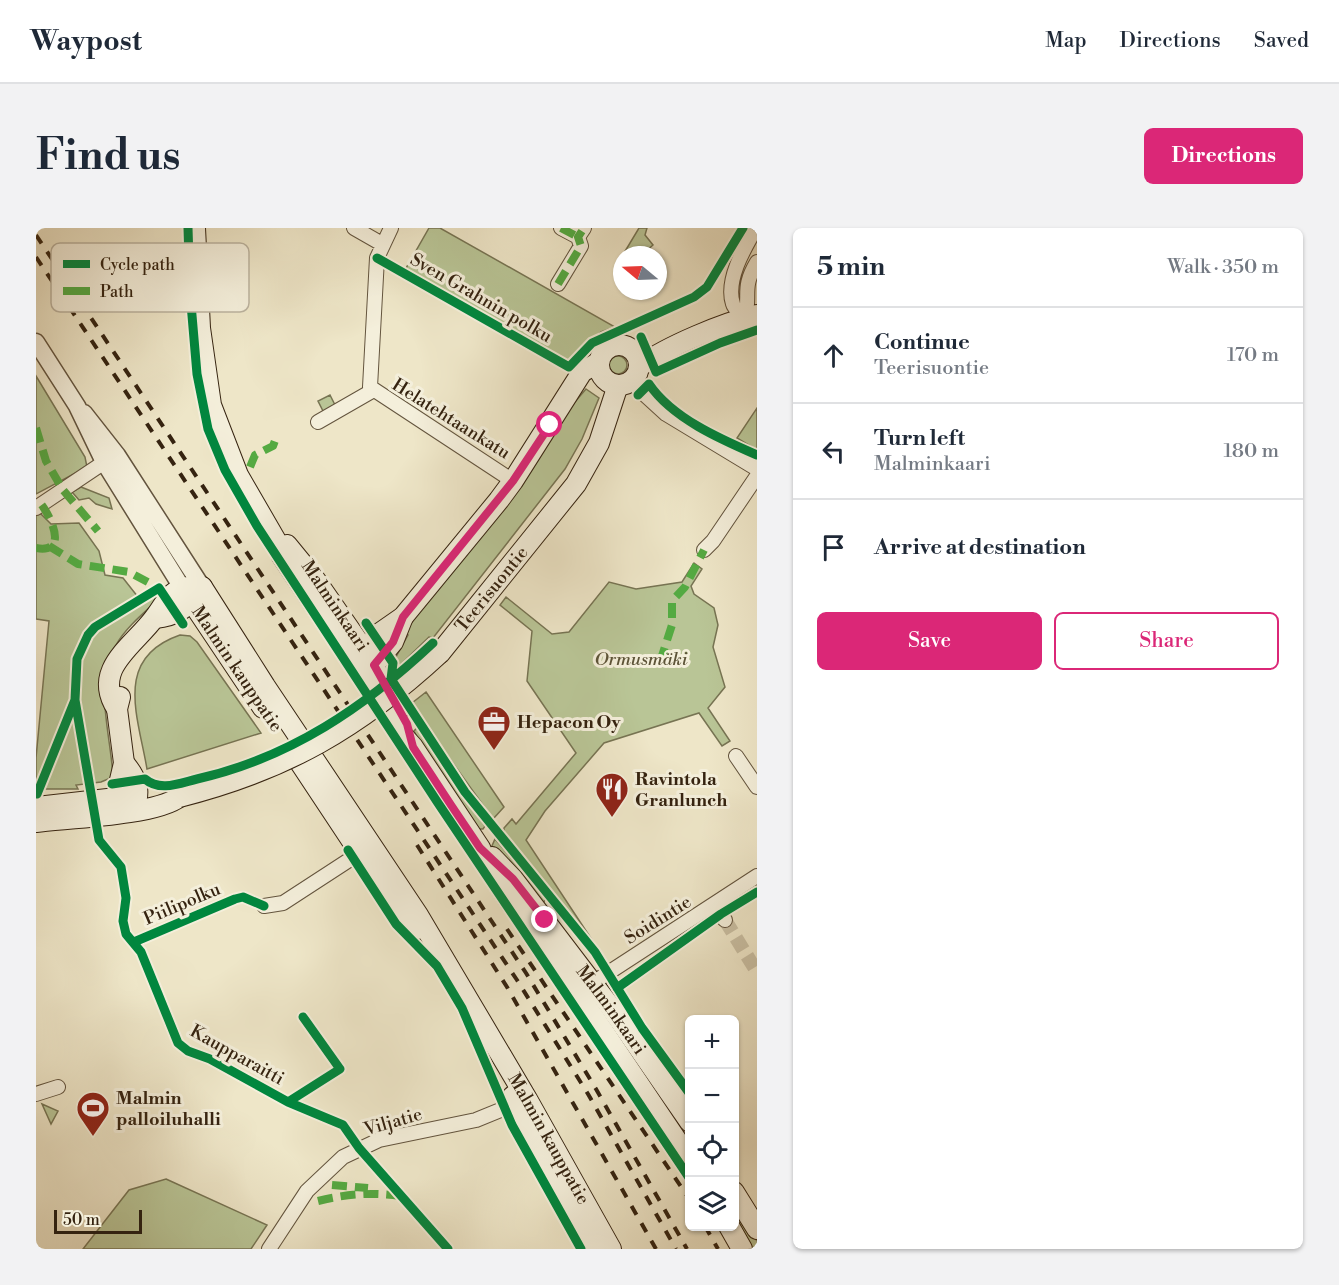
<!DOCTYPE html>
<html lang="en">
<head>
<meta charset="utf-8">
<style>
  body { margin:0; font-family:"Libre Bodoni",serif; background:#f2f2f3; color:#1f2937 }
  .controls { position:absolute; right:18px; bottom:18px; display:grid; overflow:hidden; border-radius:9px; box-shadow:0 2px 4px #0004 }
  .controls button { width:54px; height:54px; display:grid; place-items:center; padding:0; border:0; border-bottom:2px solid #e0e1e3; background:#fff; color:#1f2937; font:30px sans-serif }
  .compass { position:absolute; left:577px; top:18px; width:54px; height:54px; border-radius:50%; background:#fff; box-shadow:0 2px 4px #0004; rotate:289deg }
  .scale { position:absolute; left:18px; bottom:15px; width:88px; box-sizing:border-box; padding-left:6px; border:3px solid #352310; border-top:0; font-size:16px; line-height:21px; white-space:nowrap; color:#352310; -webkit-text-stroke:4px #f4efdb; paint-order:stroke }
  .stop { position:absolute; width:18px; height:18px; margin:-14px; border:4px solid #db2777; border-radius:50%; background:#fff }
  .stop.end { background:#db2777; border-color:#fff; box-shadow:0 2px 6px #0008 }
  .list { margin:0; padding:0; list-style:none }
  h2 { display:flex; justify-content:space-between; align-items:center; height:78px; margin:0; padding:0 24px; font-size:26px }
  h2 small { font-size:20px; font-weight:400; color:#747a83 }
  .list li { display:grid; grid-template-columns:39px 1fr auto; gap:18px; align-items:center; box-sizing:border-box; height:96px; padding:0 24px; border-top:2px solid #e0e1e3 }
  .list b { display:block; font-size:22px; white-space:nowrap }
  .list p { margin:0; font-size:20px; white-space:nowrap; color:#747a83 }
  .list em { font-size:20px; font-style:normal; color:#747a83 }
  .actions { display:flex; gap:12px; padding:18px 24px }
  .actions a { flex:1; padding:14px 0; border:2px solid #db2777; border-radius:9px; text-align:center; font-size:21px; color:#db2777 }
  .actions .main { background:#db2777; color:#fff }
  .icon { flex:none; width:33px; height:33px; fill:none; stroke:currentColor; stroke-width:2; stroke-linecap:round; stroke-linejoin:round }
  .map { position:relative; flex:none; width:721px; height:1021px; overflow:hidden; border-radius:9px }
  header { display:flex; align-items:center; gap:36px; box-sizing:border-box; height:84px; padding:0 30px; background:#fff; border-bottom:2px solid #e0e1e3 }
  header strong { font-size:28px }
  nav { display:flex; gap:33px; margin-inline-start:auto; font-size:21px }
  .intro { display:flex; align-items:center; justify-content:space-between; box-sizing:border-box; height:144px; padding:0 36px }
  h1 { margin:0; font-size:42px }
  .button { padding:15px 27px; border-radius:9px; background:#db2777; color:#fff; font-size:21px; font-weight:700 }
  main { display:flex; gap:36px; padding:0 36px }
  aside { flex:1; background:#fff; border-radius:9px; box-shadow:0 2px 4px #0004 }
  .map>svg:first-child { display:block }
  .green { fill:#b9c596; stroke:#777453; stroke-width:1.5 }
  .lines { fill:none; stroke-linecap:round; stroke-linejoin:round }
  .minor-tunnel { stroke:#c9bfa3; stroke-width:14; stroke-dasharray:14 7; stroke-linecap:butt }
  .minor-casing { stroke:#63543e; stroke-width:16 }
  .tertiary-casing { stroke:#63543e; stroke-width:19 }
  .secondary-casing { stroke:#352310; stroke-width:22 }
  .minor { stroke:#f4efdb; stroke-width:14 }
  .tertiary { stroke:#f4efdb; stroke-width:16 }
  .secondary { stroke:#f4efdb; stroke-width:20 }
  .rail { stroke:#352310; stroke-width:4; stroke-dasharray:10 10; stroke-linecap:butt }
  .secondary-bridge-casing { stroke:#352310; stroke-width:22; stroke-linecap:butt }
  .secondary-bridge { stroke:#f4efdb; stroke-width:20 }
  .quiet { stroke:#54aa42; stroke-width:8; stroke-dasharray:15 8; stroke-linecap:butt }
  .cycleway-casing { stroke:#f4efdb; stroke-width:13 }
  .cycleway { stroke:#00873e; stroke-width:9 }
  .route { stroke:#db2777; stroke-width:8 }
  .labels { text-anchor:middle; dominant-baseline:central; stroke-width:6; stroke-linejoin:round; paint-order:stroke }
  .street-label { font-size:18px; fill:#352310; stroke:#f4efdb }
  .park-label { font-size:18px; font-style:italic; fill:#5d5438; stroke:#f4efdb }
  .poi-label { font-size:18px; font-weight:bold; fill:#352310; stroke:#f4efdb; text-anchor:start }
  .key { fill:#f4efdb; stroke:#bbb29e; stroke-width:1.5 }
  .key-label { font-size:16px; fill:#352310 }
</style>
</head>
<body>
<header>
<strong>Waypost</strong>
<nav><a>Map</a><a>Directions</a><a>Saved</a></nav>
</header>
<div class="intro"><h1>Find us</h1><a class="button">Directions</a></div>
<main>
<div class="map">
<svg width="721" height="1021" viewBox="0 0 721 1021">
  <rect width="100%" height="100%" fill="#eee6c8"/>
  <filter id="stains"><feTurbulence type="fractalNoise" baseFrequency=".00333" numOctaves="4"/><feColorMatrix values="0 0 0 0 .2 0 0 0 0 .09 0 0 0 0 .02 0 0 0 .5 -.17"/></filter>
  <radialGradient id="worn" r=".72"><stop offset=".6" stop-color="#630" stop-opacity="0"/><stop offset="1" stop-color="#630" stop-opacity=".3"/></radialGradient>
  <path class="green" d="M393,0H404L579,99L565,104L533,135L369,42Z
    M603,0H611L609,7L617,17L606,27L588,25Z
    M573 137a9 9 0 1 1 18 0a9 9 0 1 1-18 0Z
    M0,148L49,229L51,239L0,266Z
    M550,161L563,170L546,211L529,241L397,410L393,409L360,441V429L372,407L367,403L526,189Z
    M294,167L300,179L288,185L282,173Z
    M721,180V222L701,210Z
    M45,259L73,270L76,281L60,276L53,270L43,272L36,264Z
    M4,285L15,296L43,295L63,323L69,347L87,350L102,369L85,378L88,383L116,366L124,370C109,384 90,399 80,417C57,455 75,507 77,549L65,554L40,557L42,561H0V530L13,393L0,391V288Z
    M658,335L666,341L655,358L658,366L678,380L682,397L677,419L689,459L672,480L694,513L686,518L663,485L568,515L509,583L490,612L558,715L468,607V600L476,591L480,596L540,525L491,453L496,403L464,377L470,369L516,406L533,404L573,354L600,361L646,354Z
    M144,407L154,408L161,414L225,505L111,541C102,488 77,430 144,407Z
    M390,464L468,579L457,591L378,481L376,475Z
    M382,499L449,598L447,601H442L389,524L378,503Z
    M459,611L510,670L505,679L455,620Z
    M6,876L22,883L15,896Z
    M130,951L231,997L215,1021H47L93,962Z
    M699,977L721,1013V1021H716L699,992Z"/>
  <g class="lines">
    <path class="minor-tunnel" d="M689,692L721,744"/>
    <defs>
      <path id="minor" d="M318,0L346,16
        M355,0L341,30L334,159L477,253
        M525,0L542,9
        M522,56L545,18L542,9L548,0
        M709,90C705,86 698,81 697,76C689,52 709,19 720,0
        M709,90C715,66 705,61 721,34
        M595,154L630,186L721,241
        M282,194L336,163
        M0,280L76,229
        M668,322L677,313L721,248
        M700,528L721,559
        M228,678L247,675L330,621
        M677,679L689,692
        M549,760L721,648
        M0,866L22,859
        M233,1021L271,963L307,929L343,912L440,892L489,872"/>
      <path id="tertiary" d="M0,114L41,178L68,234L153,371
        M48,185L81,227L166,359"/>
      <g id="secondary">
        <path d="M159,0L164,100L175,177L202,247L239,311L246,328L361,501L377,519L444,620L454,643L475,675L557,788L654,932"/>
        <circle cx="583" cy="137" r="20"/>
        <path d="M604,138C632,118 687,95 721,87"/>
        <path d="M251,317L278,350L328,422L363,481"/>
        <path id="s1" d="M166,359L229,458L382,687L491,871L575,1021"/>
        <path d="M156,374L227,480"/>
        <path d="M119,390C139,388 151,381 163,363"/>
        <path id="s2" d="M404,425L540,256L563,215L582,157"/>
        <path d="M320,438L328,422L344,405L367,389L463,272L477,253L546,144L563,134"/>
        <path d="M326,438L338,437L357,414L367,389"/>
        <path d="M84,469L81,481L88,535L84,552L86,570L97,583"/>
        <path d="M81,481C55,441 98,418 119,389C127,379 133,364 147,360C153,358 160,359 166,359"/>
        <path d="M259,527L361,681L382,701"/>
        <path d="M88,535C101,550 105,562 98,581"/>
        <path d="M0,579L98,568"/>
        <path d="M0,594C32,590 120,587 143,569"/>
        <path id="s3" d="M456,629L477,651L573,777L654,894"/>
        <path d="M477,868L560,1021"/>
        <path d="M698,964L721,1001"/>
        <path d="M693,998L706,1021"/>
      </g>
    </defs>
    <use href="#minor" class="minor-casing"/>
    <use href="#tertiary" class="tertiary-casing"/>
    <use href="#secondary" class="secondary-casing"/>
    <use href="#minor" class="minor"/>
    <use href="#tertiary" class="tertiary"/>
    <use href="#secondary" class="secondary"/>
    <path class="rail" d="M0,7L490,745L560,861L651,1021
      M0,29L481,752L552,866L640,1021
      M381,617L471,759L620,1021
      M471,701L654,972
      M669,998L682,1021"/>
    <defs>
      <path id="secondary-bridge" d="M143,569C250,542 323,500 404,425"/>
    </defs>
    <use href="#secondary-bridge" class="secondary-bridge-casing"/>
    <use href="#secondary-bridge" class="secondary-bridge"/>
    <path class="quiet" d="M525,0L542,9
      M522,56L545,18L542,9L548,0
      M0,200L10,233L27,262L62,303
      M214,239L219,227L237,218L240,210
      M13,318L42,336L93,344L123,360
      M0,320C33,326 15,289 5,276
      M624,434L636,397V373L649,359L668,322
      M296,957L332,960
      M282,973C310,966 335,964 364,968"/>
    <defs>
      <path id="cycleway" d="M152,0L154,64L161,146L172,201L189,242L221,298L402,575L654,951
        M341,30L533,139L556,115L658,69L671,59L707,0
        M605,109L620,144L684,115L721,102
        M602,167L613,156C636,190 684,211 721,227
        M330,395L357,435L355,451L429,564L559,724L606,800L654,866
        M147,396L123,360L59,399L52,407L41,431L39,472L63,612L85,639L90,670L87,693L90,706L105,724L142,815L152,823L174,831L252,874L307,897L323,920L412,1021
        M76,556L109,551C124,564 144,555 161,551C254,530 329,479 397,415
        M1,566L39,472
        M312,622L360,696L401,738L426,780L476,897L545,1021
        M98,714L199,671L207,669L228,678
        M581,760L685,686L721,664
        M252,874L304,841L267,789"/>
    </defs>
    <use href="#cycleway" class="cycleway-casing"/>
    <use href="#cycleway" class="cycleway"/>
  </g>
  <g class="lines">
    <path class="route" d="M509,692L477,651L444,620L415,577L377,519L371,496L338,437L357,414L367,389L477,253L514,197"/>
  </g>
  <defs>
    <symbol id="office-pin" viewBox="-11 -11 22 30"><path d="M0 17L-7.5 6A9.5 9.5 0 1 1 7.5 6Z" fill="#8f2418" stroke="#f4efdb"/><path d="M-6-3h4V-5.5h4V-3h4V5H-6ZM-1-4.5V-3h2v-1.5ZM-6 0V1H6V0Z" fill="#fff"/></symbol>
    <symbol id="restaurant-pin" viewBox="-11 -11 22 30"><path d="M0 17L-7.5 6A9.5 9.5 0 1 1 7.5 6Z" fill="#8f2418" stroke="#f4efdb"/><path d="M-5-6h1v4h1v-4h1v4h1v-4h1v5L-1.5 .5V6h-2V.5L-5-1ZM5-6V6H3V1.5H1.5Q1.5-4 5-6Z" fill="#fff"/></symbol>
    <symbol id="stadium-pin" viewBox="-11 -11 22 30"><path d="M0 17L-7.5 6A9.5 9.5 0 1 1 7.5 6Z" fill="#8f2418" stroke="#f4efdb"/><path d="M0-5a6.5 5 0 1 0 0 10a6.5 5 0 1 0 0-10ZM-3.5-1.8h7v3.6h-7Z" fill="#fff"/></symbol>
  </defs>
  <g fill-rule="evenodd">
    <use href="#office-pin" x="439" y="475" width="38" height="52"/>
    <use href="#restaurant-pin" x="557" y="542" width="38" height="52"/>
    <use href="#stadium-pin" x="38" y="861" width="38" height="52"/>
  </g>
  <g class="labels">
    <g class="street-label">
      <text transform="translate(445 70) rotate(30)">Sven Grahnin polku</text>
      <text transform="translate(415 191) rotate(32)">Helatehtaankatu</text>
      <text stroke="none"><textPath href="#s2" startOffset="82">Teerisuontie</textPath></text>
      <text transform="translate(299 378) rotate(56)">Malminkaari</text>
      <text transform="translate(201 441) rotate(56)">Malmin kauppatie</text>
      <text transform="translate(146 676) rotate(-23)">Piilipolku</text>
      <text transform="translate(622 692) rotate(-32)">Soidintie</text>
      <text stroke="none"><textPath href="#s3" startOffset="194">Malminkaari</textPath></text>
      <text transform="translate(201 827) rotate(29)">Kaupparaitti</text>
      <text transform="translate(357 894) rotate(-16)">Viljatie</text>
      <text stroke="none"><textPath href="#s1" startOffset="652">Malmin kauppatie</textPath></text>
    </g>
    <g class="park-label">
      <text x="605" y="431">Ormusmäki</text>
    </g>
    <g class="poi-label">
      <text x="481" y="494">Hepacon Oy</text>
      <text x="599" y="551">Ravintola<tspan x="599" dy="21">Granlunch</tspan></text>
      <text x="80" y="870">Malmin<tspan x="80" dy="21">palloiluhalli</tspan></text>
    </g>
  </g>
  <rect x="15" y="15" width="198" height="69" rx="9" class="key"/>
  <rect x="27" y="32" width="27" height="8" fill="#00873e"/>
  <rect x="27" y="59" width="27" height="8" fill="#54aa42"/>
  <g class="key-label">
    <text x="64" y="42">Cycle path</text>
    <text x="64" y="69">Path</text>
  </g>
  <rect width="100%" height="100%" filter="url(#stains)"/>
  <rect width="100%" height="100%" fill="url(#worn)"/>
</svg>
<div class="controls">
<button>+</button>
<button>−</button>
<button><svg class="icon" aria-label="locate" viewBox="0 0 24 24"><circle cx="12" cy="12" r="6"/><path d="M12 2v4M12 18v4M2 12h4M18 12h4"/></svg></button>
<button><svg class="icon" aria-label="layers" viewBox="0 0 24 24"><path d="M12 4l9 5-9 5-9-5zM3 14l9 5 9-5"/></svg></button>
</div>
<svg class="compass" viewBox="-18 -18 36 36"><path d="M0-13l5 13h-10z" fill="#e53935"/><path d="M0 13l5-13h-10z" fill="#747a83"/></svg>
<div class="scale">50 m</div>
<div class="stop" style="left:514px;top:197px"></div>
<div class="stop end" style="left:509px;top:692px"></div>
</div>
<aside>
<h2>5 min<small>Walk · 350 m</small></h2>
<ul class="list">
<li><svg class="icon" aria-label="ahead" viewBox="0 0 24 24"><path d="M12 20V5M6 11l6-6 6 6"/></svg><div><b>Continue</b><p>Teerisuontie</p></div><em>170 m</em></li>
<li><svg class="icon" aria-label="left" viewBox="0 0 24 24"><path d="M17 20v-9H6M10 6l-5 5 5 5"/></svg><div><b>Turn left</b><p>Malminkaari</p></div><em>180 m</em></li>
<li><svg class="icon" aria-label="arrive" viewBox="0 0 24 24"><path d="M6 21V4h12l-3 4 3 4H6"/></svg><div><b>Arrive at destination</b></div></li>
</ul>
<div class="actions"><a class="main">Save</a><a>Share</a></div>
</aside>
</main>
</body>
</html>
